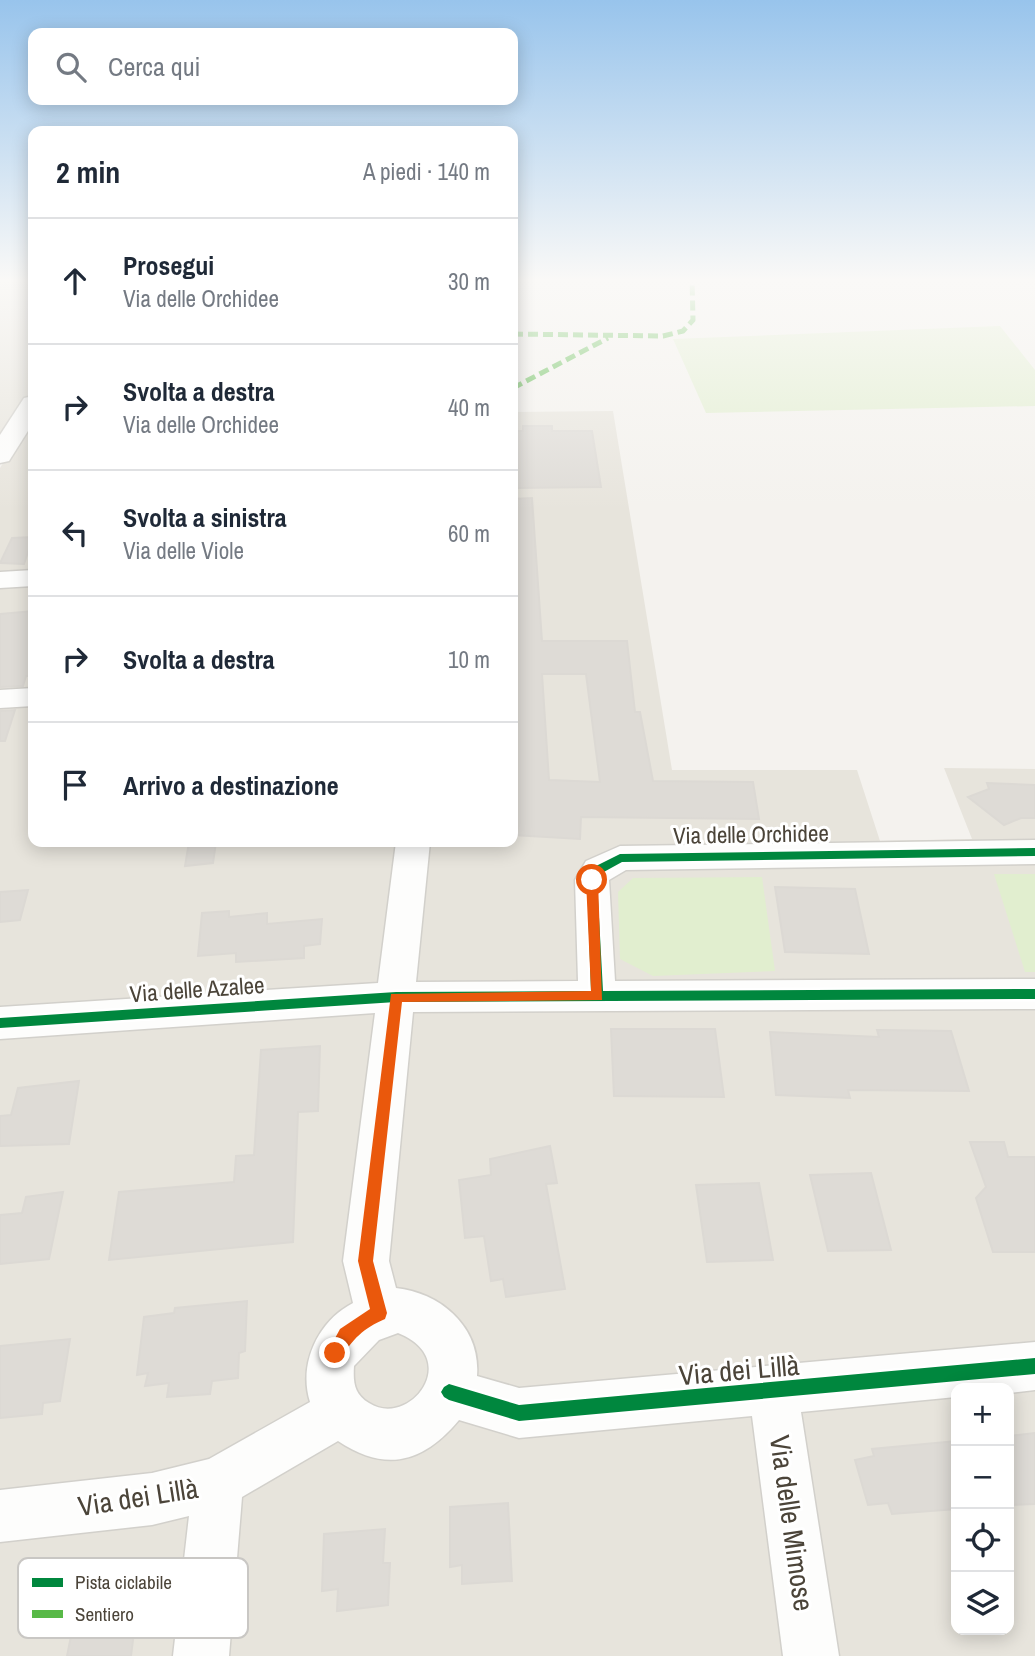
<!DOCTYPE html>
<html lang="it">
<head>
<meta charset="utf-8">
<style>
  body { margin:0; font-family:"Archivo Narrow",sans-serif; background:#f6f6f7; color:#1f2937 }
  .controls { position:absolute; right:21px; bottom:21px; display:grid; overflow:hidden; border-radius:14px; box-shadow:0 4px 18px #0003 }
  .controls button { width:63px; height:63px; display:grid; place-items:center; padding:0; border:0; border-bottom:2px solid #e0e1e3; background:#fff; color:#1f2937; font:35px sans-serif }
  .stop { position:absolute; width:21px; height:21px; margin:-16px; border:5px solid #ea580c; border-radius:50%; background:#fff }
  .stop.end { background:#ea580c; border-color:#fff; box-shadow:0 2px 7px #0008 }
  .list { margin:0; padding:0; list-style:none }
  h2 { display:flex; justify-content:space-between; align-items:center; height:91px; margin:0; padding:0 28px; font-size:30px }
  h2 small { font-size:23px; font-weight:400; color:#747a83 }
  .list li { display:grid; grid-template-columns:46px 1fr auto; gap:21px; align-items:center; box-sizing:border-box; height:126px; padding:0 28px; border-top:2px solid #e0e1e3 }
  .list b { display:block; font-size:26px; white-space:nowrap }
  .list p { margin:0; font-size:23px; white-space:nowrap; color:#747a83 }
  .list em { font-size:23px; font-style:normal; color:#747a83 }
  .icon { flex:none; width:38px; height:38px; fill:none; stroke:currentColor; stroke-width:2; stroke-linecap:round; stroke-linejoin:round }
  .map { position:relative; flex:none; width:1035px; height:1656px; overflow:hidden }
  .search { position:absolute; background:#fff; box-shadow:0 4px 18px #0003; left:28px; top:28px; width:490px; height:77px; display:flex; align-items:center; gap:18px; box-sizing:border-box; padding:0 24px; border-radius:14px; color:#747a83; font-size:26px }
  .panel { position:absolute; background:#fff; box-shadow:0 4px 18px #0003; left:28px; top:126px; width:490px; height:721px; border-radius:14px }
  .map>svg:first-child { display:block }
  .residential { fill:#e7e4dc; fill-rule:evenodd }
  .green { fill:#e1eecf }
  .building { fill:#dedbd6; stroke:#dcd9d4; stroke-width:2; fill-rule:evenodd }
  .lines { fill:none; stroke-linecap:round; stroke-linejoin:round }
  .minor-casing { stroke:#d2d0cb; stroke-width:3 }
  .tertiary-casing { stroke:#d2d0cb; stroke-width:3 }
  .minor { fill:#fdfdfc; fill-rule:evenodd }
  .tertiary { fill:#fdfdfc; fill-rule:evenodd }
  .quiet { stroke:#58b947; stroke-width:5; stroke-dasharray:10 5; stroke-linecap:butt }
  .cycleway-casing { stroke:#fff; stroke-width:5 }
  .cycleway { fill:#00873e; fill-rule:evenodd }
  .route { fill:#ea580c }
  .labels { text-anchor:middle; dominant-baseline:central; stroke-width:6; stroke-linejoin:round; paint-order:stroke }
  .street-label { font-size:23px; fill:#4b4439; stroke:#fff }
  .near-street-label { font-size:28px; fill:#4b4439; stroke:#fff }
  .key { fill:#fff; stroke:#c9c7c4; stroke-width:2 }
  .key-label { font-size:19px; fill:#4b4439 }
</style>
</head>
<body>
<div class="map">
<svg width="1035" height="1656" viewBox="0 0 1035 1656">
  <rect width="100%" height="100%" fill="#f4f2ee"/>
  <path class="residential" d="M0,278H33V395L0,447Z
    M613,411L672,770H857L880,841L972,839L944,768L1035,769V1656H0V468L33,415V842H513V412ZM956,1388H1009V1630H956Z"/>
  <path class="green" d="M1000,326L1035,370V406L706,413L673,339Z
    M994,874H1035V972H1025Z
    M762,877L775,971L653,976L620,959L618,892L633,878Z"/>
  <path class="building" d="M523,426H552V431H592L601,487L513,488V431H523Z
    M532,498L542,641H627L635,712H640L653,781L753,782L759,819L581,817L580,839L513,835V499ZM542,674H586L600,782L549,780Z
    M33,537L24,564L0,563L12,538Z
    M33,611V676H26L23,686L0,687V614Z
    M15,710L5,741H0V711Z
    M987,783L1035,785V818H1021L1004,825L968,797L989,789Z
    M189,842H216L213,863L185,866Z
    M775,887L855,889L869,954L785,952Z
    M28,890L20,920L0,922V892Z
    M229,911V917L267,913V924L322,919L320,944L304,946V958L236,962V953L198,956L202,913Z
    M611,1029H715L724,1097L614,1096Z
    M877,1030L951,1031L969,1091L848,1090L850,1098L776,1095L770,1032L879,1037Z
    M320,1046L318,1111L298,1112L293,1242L109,1260L119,1192L234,1182L236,1156L254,1155L261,1050Z
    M79,1081L69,1144L0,1146V1116L11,1115L18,1088Z
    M970,1142H1004L1008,1157H1035V1252H993L976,1198L986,1187Z
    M550,1146L557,1183L546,1184L565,1289L506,1297L503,1279L491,1281L484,1236L465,1238L459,1180L491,1175L490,1159Z
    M871,1173L891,1250L828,1251L810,1175Z
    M759,1183L773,1260L707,1262L696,1185Z
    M63,1192L49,1259L0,1264V1215L22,1213L26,1197Z
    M247,1301L245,1351L239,1353L238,1378L212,1381L210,1394L167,1397L169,1383L145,1386L148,1373L137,1375L144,1317L174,1313L175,1308Z
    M70,1339L60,1401L43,1403L42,1414L0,1418V1346Z
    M1035,1433V1504L1009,1505V1436Z
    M956,1441V1509L892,1514L888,1503L868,1505L855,1460L874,1456L872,1449Z
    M508,1503L512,1581L462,1584V1565L450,1567V1507Z
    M385,1529L383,1563H390L388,1605L337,1611L338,1589L322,1591L324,1534Z
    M136,1616L131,1656H67L74,1621Z"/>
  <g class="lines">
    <defs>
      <path id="minor" d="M33,570V586L0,588V572Z
        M33,688V706L0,708V690Z
        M1035,840V864L626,870L609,880L615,981L1035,979V1009L413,1012L389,1261L396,1288C441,1293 481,1327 477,1376L519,1388L1035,1342V1390L1009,1393V1388H956V1397L801,1412L839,1656H783L752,1416L519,1438L459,1420C423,1463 386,1473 338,1441L242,1497L229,1656H173L189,1516L152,1525L0,1542V1490L152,1473L209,1459L310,1402C298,1364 318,1321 353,1303L343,1261L375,1013L0,1039V1007L378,983L396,842H430L416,982L578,981L575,880L586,861L620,846ZM398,1333C464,1359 409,1429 369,1403C354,1394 353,1382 354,1366L379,1340Z"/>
      <path id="tertiary" d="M33,396V423L9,461L0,463V435L24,398Z"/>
    </defs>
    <use href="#minor" class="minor-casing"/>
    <use href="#tertiary" class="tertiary-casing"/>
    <use href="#minor" class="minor"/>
    <use href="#tertiary" class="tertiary"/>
    <path class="quiet" d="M513,334L663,336L683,331L693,320L692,278
      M513,388L608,338"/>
    <defs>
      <path id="cycleway" d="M1035,848V856L622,862L602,873L597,880L603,991L1035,989V999L396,1002L0,1028V1018L396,992L591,991L587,880L594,867L620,854Z
        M1035,1358V1374L519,1421L449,1400L444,1397L441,1392L444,1387L449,1384L519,1405Z"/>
    </defs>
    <use href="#cycleway" class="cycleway-casing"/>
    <use href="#cycleway" class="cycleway"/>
  </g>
  <linearGradient id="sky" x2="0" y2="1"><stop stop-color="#98c4ec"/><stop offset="0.55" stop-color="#faf9f7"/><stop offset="1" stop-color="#faf9f7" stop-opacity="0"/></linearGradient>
  <rect width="1035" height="510" fill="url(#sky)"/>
  <path class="route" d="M592,876L598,880L602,1000L402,1002L373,1261L387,1313L385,1319C364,1328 352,1339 341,1359H329L327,1353L340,1329L370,1309L358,1261L391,994L591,991L586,880Z"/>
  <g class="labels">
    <g class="street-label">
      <text transform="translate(751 834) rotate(-1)">Via delle Orchidee</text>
      <text transform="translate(197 989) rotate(-4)">Via delle Azalee</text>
    </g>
    <g class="near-street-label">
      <text transform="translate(739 1370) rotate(-5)">Via dei Lillà</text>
      <text transform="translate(138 1497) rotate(-9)">Via dei Lillà</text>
      <text transform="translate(792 1523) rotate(82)">Via delle Mimose</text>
    </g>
  </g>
  <rect x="18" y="1558" width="230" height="80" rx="10" class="key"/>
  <rect x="32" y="1578" width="31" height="9" fill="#00873e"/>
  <rect x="32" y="1610" width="31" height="8" fill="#58b947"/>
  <g class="key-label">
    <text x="75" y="1589">Pista ciclabile</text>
    <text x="75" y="1621">Sentiero</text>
  </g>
</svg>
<div class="controls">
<button>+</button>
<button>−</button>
<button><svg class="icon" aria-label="locate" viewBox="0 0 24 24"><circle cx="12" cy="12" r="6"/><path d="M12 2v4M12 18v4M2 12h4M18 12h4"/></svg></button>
<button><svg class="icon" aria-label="layers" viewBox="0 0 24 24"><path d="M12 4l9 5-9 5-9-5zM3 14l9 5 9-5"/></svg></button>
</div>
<div class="stop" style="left:592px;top:880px"></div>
<div class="stop end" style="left:335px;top:1353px"></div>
<div class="search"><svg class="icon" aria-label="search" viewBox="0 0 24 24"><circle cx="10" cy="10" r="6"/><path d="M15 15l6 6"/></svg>Cerca qui</div>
<section class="panel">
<h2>2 min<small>A piedi · 140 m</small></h2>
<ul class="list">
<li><svg class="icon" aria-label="ahead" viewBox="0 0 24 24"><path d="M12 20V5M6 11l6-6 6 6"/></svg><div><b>Prosegui</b><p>Via delle Orchidee</p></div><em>30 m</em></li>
<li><svg class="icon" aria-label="right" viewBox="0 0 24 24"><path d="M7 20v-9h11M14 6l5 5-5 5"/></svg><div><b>Svolta a destra</b><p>Via delle Orchidee</p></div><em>40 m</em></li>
<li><svg class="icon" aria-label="left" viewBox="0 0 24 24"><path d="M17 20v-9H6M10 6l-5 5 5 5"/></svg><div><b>Svolta a sinistra</b><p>Via delle Viole</p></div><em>60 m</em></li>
<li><svg class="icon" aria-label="right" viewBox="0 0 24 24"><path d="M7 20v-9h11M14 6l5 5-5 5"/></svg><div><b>Svolta a destra</b></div><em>10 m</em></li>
<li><svg class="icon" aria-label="arrive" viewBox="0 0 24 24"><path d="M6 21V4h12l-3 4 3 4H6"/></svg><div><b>Arrivo a destinazione</b></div></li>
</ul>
</section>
</div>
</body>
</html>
